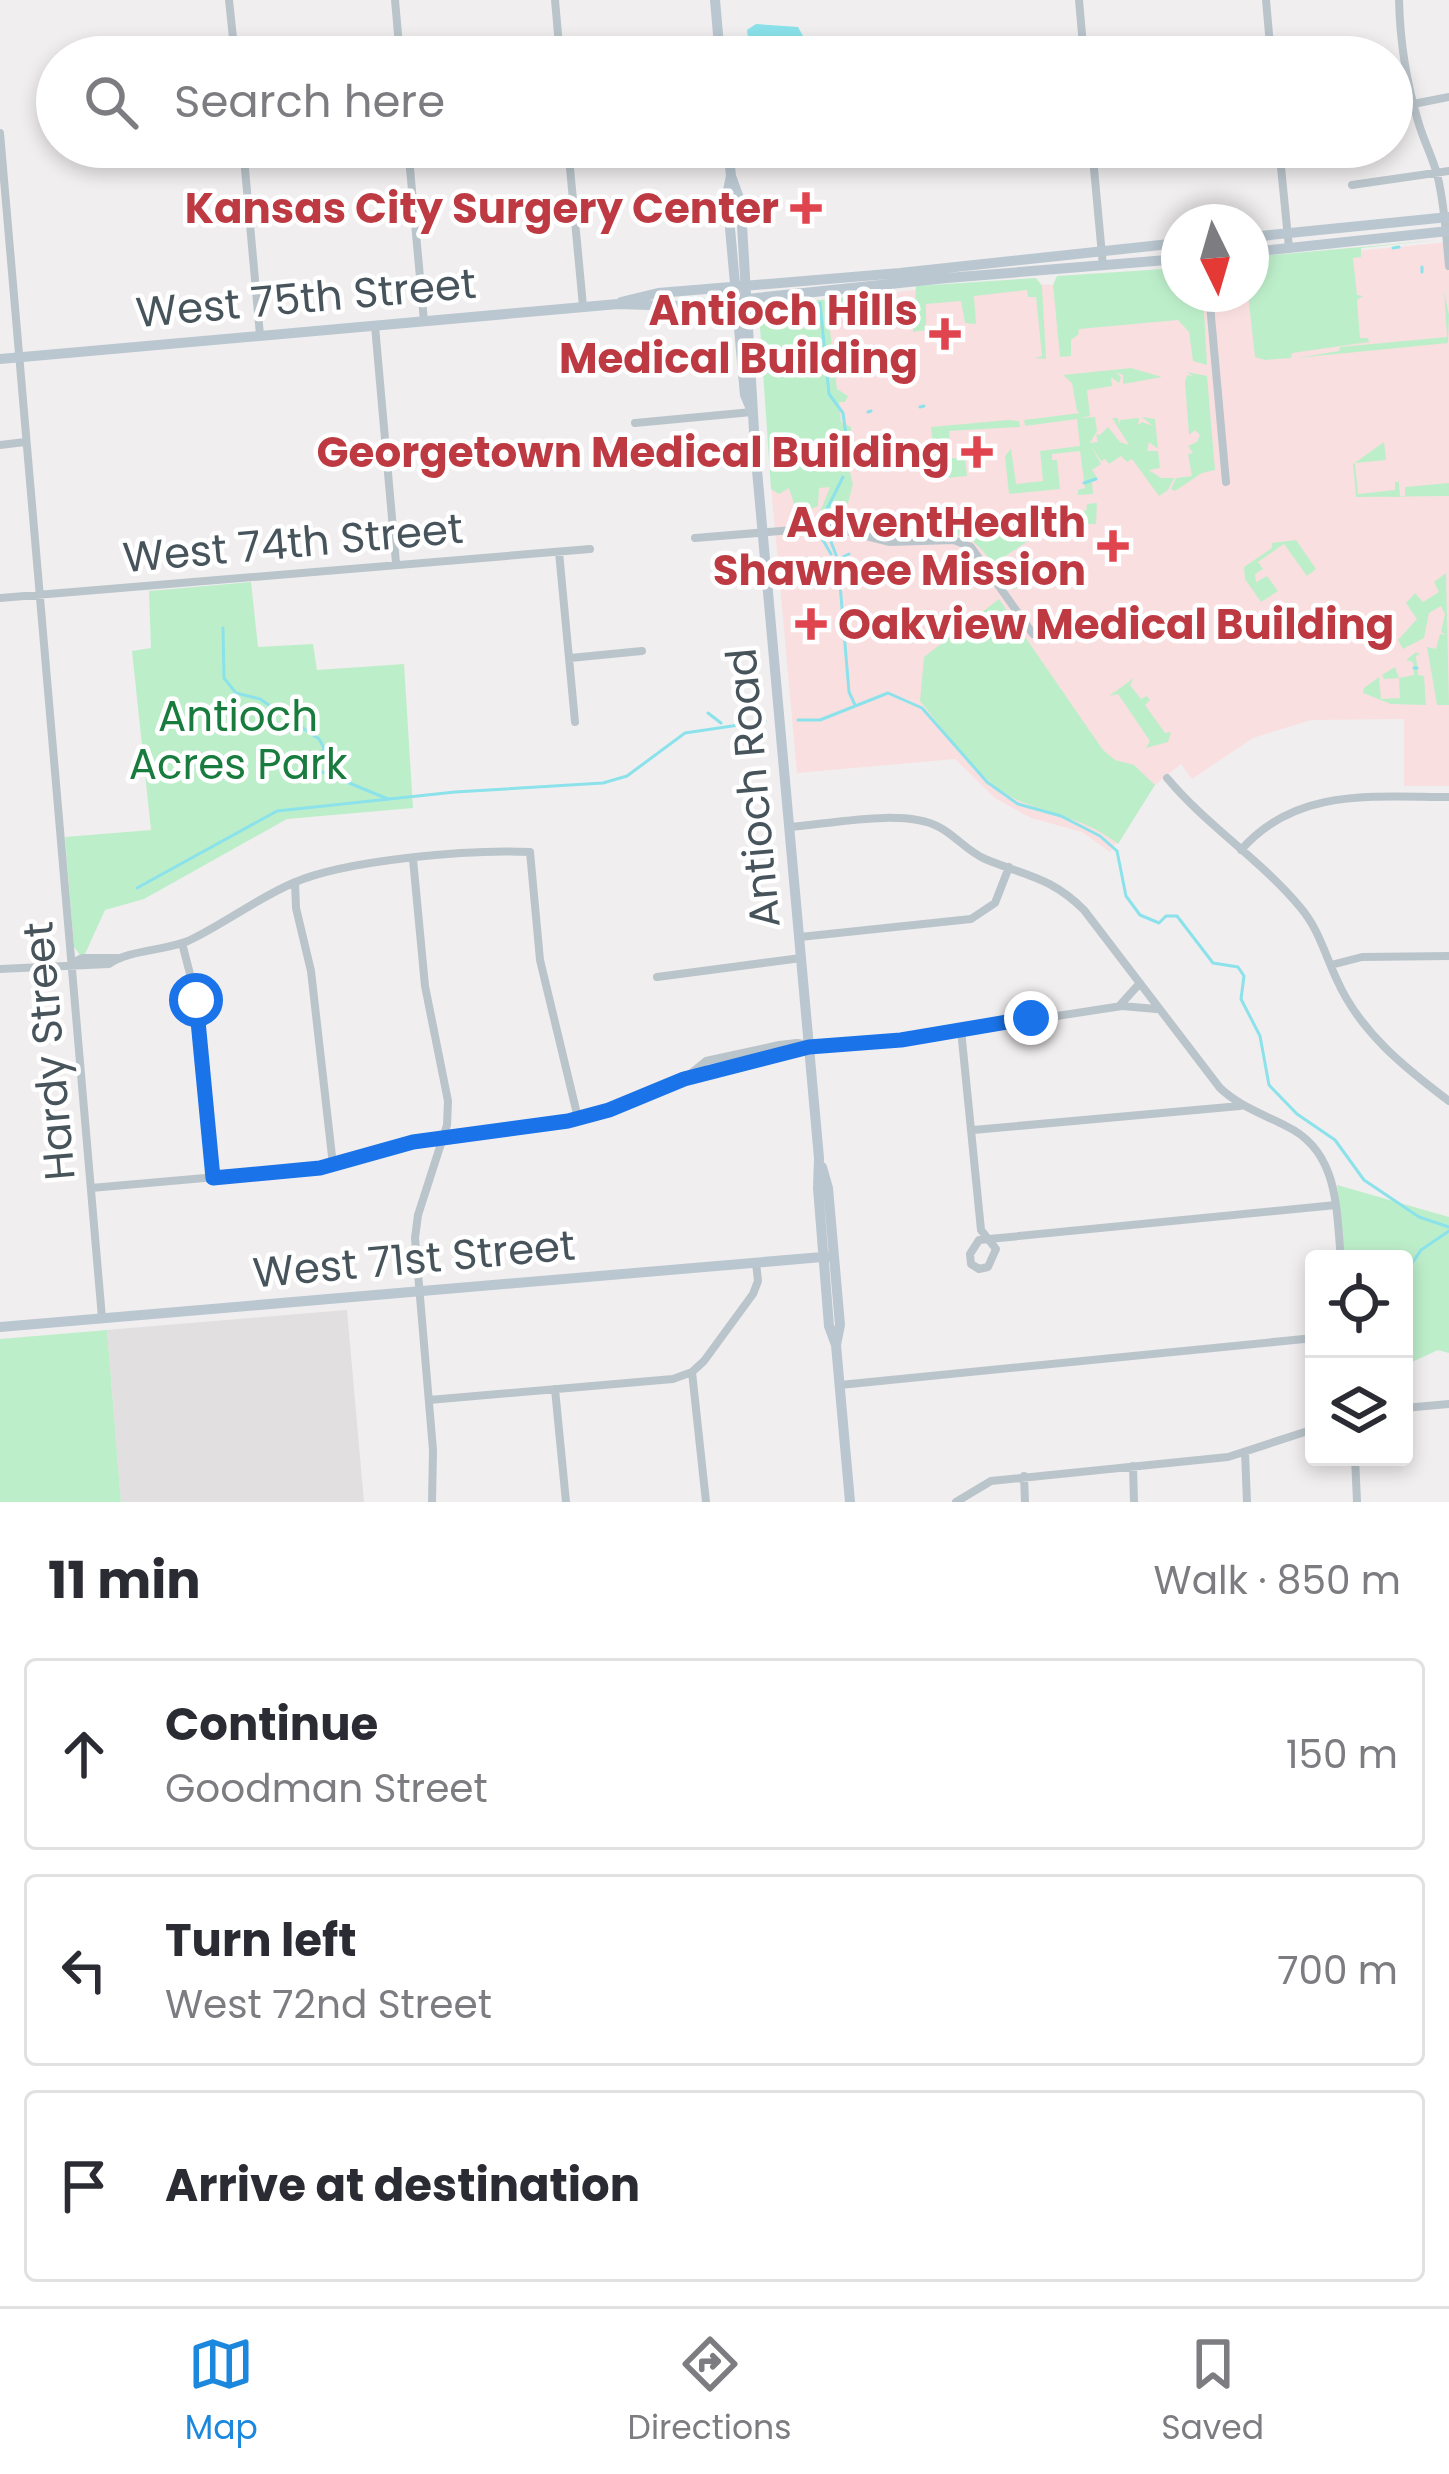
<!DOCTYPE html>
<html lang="en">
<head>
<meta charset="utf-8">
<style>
  body { margin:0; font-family:Poppins,sans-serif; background:#f2f2f3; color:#2b2b33 }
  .controls { position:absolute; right:36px; bottom:36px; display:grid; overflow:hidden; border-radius:12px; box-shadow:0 6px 18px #0003 }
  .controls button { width:108px; height:108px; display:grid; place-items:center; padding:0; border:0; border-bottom:3px solid #e1e1e2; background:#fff; color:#2b2b33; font:60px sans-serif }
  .compass { position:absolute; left:1161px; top:204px; width:108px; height:108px; border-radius:50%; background:#fff; box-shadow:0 6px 18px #0003; rotate:175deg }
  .stop { position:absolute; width:36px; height:36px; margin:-27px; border:9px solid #1a73e8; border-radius:50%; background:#fff }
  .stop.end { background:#1a73e8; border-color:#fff; box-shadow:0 3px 12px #0008 }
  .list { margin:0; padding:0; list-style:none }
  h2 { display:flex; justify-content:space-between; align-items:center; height:156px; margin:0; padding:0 48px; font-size:51px }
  h2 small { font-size:39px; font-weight:400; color:#7c7c81 }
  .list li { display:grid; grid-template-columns:78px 1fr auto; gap:36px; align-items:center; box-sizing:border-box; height:192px; margin:0 24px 24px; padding:0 24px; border:3px solid #e1e1e2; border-radius:12px }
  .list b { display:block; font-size:45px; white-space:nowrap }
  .list p { margin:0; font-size:39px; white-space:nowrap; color:#7c7c81 }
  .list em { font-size:39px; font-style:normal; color:#7c7c81 }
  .icon { flex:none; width:66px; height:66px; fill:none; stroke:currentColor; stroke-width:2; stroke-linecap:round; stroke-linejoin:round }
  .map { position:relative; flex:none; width:1449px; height:1502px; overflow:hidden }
  .search { position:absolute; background:#fff; box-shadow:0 6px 18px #0003; left:36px; right:36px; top:36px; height:132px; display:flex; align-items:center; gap:30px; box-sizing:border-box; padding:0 42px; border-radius:66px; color:#7c7c81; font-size:45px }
  .sheet { height:804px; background:#fff }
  nav { display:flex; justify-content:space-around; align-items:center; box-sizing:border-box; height:168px; border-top:3px solid #e1e1e2; background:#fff; font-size:33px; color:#7c7c81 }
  nav a { display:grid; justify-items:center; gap:6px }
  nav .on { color:#1c88dd }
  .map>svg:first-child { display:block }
  .education { fill:#e2dfe0 }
  .medical { fill:#fadfe0 }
  .green { fill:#bdeeca }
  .water { fill:#8be2ea }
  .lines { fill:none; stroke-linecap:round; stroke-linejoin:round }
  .stream { stroke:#8be2ea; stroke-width:3 }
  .street { stroke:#bac5cb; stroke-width:8 }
  .secondary { stroke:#bac7d0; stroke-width:10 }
  .route { stroke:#1a73e8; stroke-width:15 }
  .health-dot { fill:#e0444e; stroke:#fff; stroke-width:4.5 }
  .labels { text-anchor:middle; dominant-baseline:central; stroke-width:9; stroke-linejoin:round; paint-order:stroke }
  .health-label { font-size:42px; font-weight:bold; fill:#be3a42; stroke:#fff; text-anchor:end }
  .street-label { font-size:42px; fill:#47545b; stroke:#fff }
  .park-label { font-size:42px; fill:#187c3e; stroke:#fff }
</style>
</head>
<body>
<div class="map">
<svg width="1449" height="1502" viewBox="0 0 1449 1502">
  <rect width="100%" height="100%" fill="#f1eeef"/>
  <path class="education" d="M347,1310L364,1502H121L107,1330Z"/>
  <path class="medical" d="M1449,242V786H1404V719L1311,720L1253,738L1192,779L1181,764L1155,785L1110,852L1082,832L1031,818L995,798L955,759L797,773L771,485L818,302L923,289L1038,284L1179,294H1251V261Z"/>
  <path class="green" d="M1438,240L1361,248V257L1353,258L1357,295L1363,296L1357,300L1360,338H1368L1369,342L1292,353L1291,358L1265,360L1255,357L1248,294H1251V257Z
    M1179,268V294H1203L1207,365L1193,361L1189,332L1178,320L1079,329L1078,335L1071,340V356L1060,357L1053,285L1057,276Z
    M1036,278L1042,286L1046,359L1035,358L1042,356L1036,297H1028L1027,290L974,296L976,324L965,323L961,301L926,304V330L913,332L916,286Z
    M1444,291L1449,315L1448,343L1296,358L1339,351L1340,347L1447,337Z
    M848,297L846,308L828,313L837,389L848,396L845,402H839L841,422L851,427V435L843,444L853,484L846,511L824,520L820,512L830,487L819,488L818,506L809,510L794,504L789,488L779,494L771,489L759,313L766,306Z
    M1131,368L1162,377L1123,384V375L1116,372L1121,377L1119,383L1111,377L1112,386L1087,390L1090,416L1079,418L1095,417L1097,431L1090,443L1098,442L1096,434L1100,435L1108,427L1120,442L1129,445L1112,418H1118L1119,425L1120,420L1139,418L1138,425L1142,422L1153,426L1142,417L1155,419L1158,449L1149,442L1147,451H1158L1160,468L1149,470L1161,478H1174L1168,490L1159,496L1132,459L1127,462L1121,456L1109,464L1105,459L1101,461L1091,446L1101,464L1092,470L1097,477L1092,481L1093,494L1078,495V490L1085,488L1080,451L1052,454V460H1057L1060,489L1009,494L1005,456L1011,449L1016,484L1043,481L1040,451L1080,446L1077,419L1025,426L1024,420L1080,413L1077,411L1072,383L1063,375Z
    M1187,372L1207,376L1215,470L1202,473L1175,491L1171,489L1176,478L1192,476L1188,454L1193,453L1188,446L1197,442L1200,435L1195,430L1189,435L1185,382L1187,375L1193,376Z
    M1008,420L1019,421L1020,427L949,431L951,458H965L967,476L936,479L931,427Z
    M1384,442L1386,460L1355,463L1358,494L1395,490V482H1399L1400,497H1405V487L1449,483V496L1356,497L1353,464Z
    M1097,503L1096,524H1068L1053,533L1048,528L1004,557L1006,566L1002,571L1012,586L1020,585L1013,590C983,559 986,533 936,533L931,523L935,521L937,527L1001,521L1002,514L1018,512L1020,519L1086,511L1087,504Z
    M1296,540L1316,569L1307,576L1284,544L1258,562L1263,569L1255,574L1256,582L1267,576L1278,591L1261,602L1245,579L1244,567L1272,548V543Z
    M1446,573L1449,705H1437L1427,647L1436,649L1440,634L1446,635L1441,632L1445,614L1441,606L1429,613L1424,638L1403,649L1398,640L1417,619L1406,603L1415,593L1423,602L1439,592L1434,582Z
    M251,582L258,647L313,644L317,670L404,664L413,808L287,819L144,899L105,910L85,954L80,955L74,947L65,837L151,830L132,651L151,648L149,591Z
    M999,599L1103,750L1115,760L1134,765L1155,785L1118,844C1088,820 1056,816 1022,802C979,784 948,735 920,701L924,657Z
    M1416,652L1420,654L1416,656L1418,675L1424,676L1426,705L1391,704L1363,693L1364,688L1379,677L1381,699L1400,698L1399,678L1384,679L1382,675L1395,667L1399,678L1414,675L1413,662L1406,660Z
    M1134,678L1130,685L1141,699L1147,696L1150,700L1145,705L1165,733L1171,732L1168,742L1146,748L1150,741L1118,694L1109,696Z
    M1337,1185L1449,1217V1353L1438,1350L1412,1362L1404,1350V1259H1345Z
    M107,1330L121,1502H0V1339Z"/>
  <path class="water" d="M756,24L798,27L808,45L804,50L758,57L750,52L747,30Z"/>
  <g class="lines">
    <path class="stream" d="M1393,248L1399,247
      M1422,267V272
      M820,303L829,394L843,413L846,435L844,467
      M920,407L924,406
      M868,412L871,411
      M1084,483L1096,479
      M826,511L843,477
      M820,535L831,554
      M831,542L838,560L849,692L855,705
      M839,559L849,554
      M827,585H828
      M223,628L224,678L236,693L260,699L319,739L324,748L315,769L388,799
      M1414,668H1417
      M708,713L721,723
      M798,720H820L888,693L922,708L987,782L1018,804L1061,816L1100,836L1117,851L1126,896L1140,915L1159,923L1166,916H1177L1213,963L1238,967L1244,976L1241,999L1260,1036L1269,1085L1297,1114L1335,1140L1364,1180L1419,1217L1449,1227
      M137,888L277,811L455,792L603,783L627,776L685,733L765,721
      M1404,1275L1421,1250L1449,1231"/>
    <path class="street" d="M229,0L235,57
      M395,0L400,57
      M555,0L560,57
      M1079,0L1084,57
      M1266,0L1271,57
      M1399,0C1400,41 1406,81 1418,121C1423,139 1432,156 1437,174C1445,205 1446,236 1449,266
      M1413,104L1449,97
      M0,133L102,1318
      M243,147L260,335
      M408,147L424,321
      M568,147L583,306
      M1092,147L1103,266
      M1279,147L1289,248
      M1352,185L1449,171
      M1209,294L1226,482
      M375,326L396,563
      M635,423L752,412
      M0,445L25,442
      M695,538L830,527L890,542L954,540L971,547L1033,634
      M559,552L575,722
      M0,598L590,549
      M570,658L642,651
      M1167,778C1207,826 1260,859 1300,907C1319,929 1325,955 1337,980C1360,1032 1405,1068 1449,1101
      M790,827C830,824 904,808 939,827C956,836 967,851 985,859C1026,876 1051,877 1084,910L1220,1088C1239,1106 1263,1114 1286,1126C1339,1151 1336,1208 1341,1259
      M1241,850C1296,787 1374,797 1449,797
      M413,859L425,986L448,1101L447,1125L418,1215L415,1238L433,1450L432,1502
      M295,882L296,908L311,971L333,1165
      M800,937L971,919L995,903L1009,867
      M182,943L197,1001L213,1178
      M72,963L82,958H116
      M1331,965L1362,957L1449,956
      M0,969L109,964C129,950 163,951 188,941C224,924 256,899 293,883C345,860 471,849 530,852L540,960L578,1118
      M657,977L801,958
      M1121,1004L1140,983
      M961,1030L981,1230L996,1249L988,1267L979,1269L971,1264L970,1254L979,1240L989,1239L1336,1205
      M685,1078L706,1061L779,1045L797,1043L827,1047L901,1040L1122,1006L1156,1009
      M973,1130L1240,1106
      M91,1188L320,1168L414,1142L568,1121L609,1110L684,1079L809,1047
      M840,1385L1314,1338
      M555,1389L566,1502
      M429,1400L673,1379L692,1372
      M1404,1408L1449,1404
      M1245,1453L1247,1502
      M1355,1457L1357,1502
      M1133,1466L1134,1502
      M1024,1476L1025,1502
      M706,1502L692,1372L704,1361L753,1294L758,1281L756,1263
      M956,1502L991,1481L1228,1457L1314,1429"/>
    <path class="secondary" d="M715,0L720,57
      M728,147L731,176L727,195L745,395L751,409
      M731,176L739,198L742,225L755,448L819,1158L818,1188L829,1326L836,1345
      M1251,237L1449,217
      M1251,252L1449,231
      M621,302L658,293L900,273L1179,243
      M0,359L618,304L680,306L947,278L1179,259
      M822,1167L828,1188L840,1325L836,1345L850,1502
      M0,1327L834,1256"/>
  </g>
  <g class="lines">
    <path class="route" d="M196,1000L213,1178L320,1168L413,1142L568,1121L609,1110L684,1079L809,1047L901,1040L1031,1018"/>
  </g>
  <g class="health-dot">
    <path d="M800 190h12v12h12v12h-12v12h-12v-12h-12v-12h12z"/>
    <path d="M939 316h12v12h12v12h-12v12h-12v-12h-12v-12h12z"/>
    <path d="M971 434h12v12h12v12h-12v12h-12v-12h-12v-12h12z"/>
    <path d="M1107 528h12v12h12v12h-12v12h-12v-12h-12v-12h12z"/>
    <path d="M805 606h12v12h12v12h-12v12h-12v-12h-12v-12h12z"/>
  </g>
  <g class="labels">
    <g class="health-label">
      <text x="779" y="208">Kansas City Surgery Center</text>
      <text x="918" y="310">Antioch Hills<tspan x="918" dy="48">Medical Building</tspan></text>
      <text x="950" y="452">Georgetown Medical Building</text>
      <text x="1086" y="522">AdventHealth<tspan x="1086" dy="48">Shawnee Mission</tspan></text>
      <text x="838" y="624" text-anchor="start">Oakview Medical Building</text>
    </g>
    <g class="street-label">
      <text transform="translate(306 298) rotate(-5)">West 75th Street</text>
      <text transform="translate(293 543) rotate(-5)">West 74th Street</text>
      <text transform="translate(753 788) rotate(-95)">Antioch Road</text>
      <text transform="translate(49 1051) rotate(-95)">Hardy Street</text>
      <text transform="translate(414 1259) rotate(-5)">West 71st Street</text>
    </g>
    <g class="park-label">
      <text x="238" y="716">Antioch<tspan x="238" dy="48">Acres Park</tspan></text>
    </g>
  </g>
</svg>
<div class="controls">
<button><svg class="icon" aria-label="locate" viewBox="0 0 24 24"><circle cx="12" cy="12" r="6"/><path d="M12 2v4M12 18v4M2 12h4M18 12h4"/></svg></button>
<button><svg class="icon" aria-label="layers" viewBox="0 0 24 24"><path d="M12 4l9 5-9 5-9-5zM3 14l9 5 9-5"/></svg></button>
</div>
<svg class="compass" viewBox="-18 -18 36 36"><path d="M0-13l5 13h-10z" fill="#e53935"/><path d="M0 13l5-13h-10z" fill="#7c7c81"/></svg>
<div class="stop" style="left:196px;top:1000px"></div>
<div class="stop end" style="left:1031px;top:1018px"></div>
<div class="search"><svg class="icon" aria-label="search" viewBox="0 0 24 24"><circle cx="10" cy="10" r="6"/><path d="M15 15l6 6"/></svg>Search here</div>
</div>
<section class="sheet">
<h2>11 min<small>Walk · 850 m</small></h2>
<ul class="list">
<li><svg class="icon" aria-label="ahead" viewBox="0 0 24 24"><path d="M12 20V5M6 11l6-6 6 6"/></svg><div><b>Continue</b><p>Goodman Street</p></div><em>150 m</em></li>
<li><svg class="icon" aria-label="left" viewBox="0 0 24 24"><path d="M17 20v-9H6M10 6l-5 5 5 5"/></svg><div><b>Turn left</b><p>West 72nd Street</p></div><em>700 m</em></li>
<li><svg class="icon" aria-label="arrive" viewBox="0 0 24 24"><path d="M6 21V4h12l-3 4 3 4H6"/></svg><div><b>Arrive at destination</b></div></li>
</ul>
</section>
<nav>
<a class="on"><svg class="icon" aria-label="map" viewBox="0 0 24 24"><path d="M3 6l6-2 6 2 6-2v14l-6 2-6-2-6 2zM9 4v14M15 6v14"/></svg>Map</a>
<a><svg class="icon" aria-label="directions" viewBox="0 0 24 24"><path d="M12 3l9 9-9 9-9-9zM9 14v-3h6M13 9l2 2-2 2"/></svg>Directions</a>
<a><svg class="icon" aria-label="saved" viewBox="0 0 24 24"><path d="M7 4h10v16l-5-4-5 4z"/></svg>Saved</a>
</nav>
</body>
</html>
